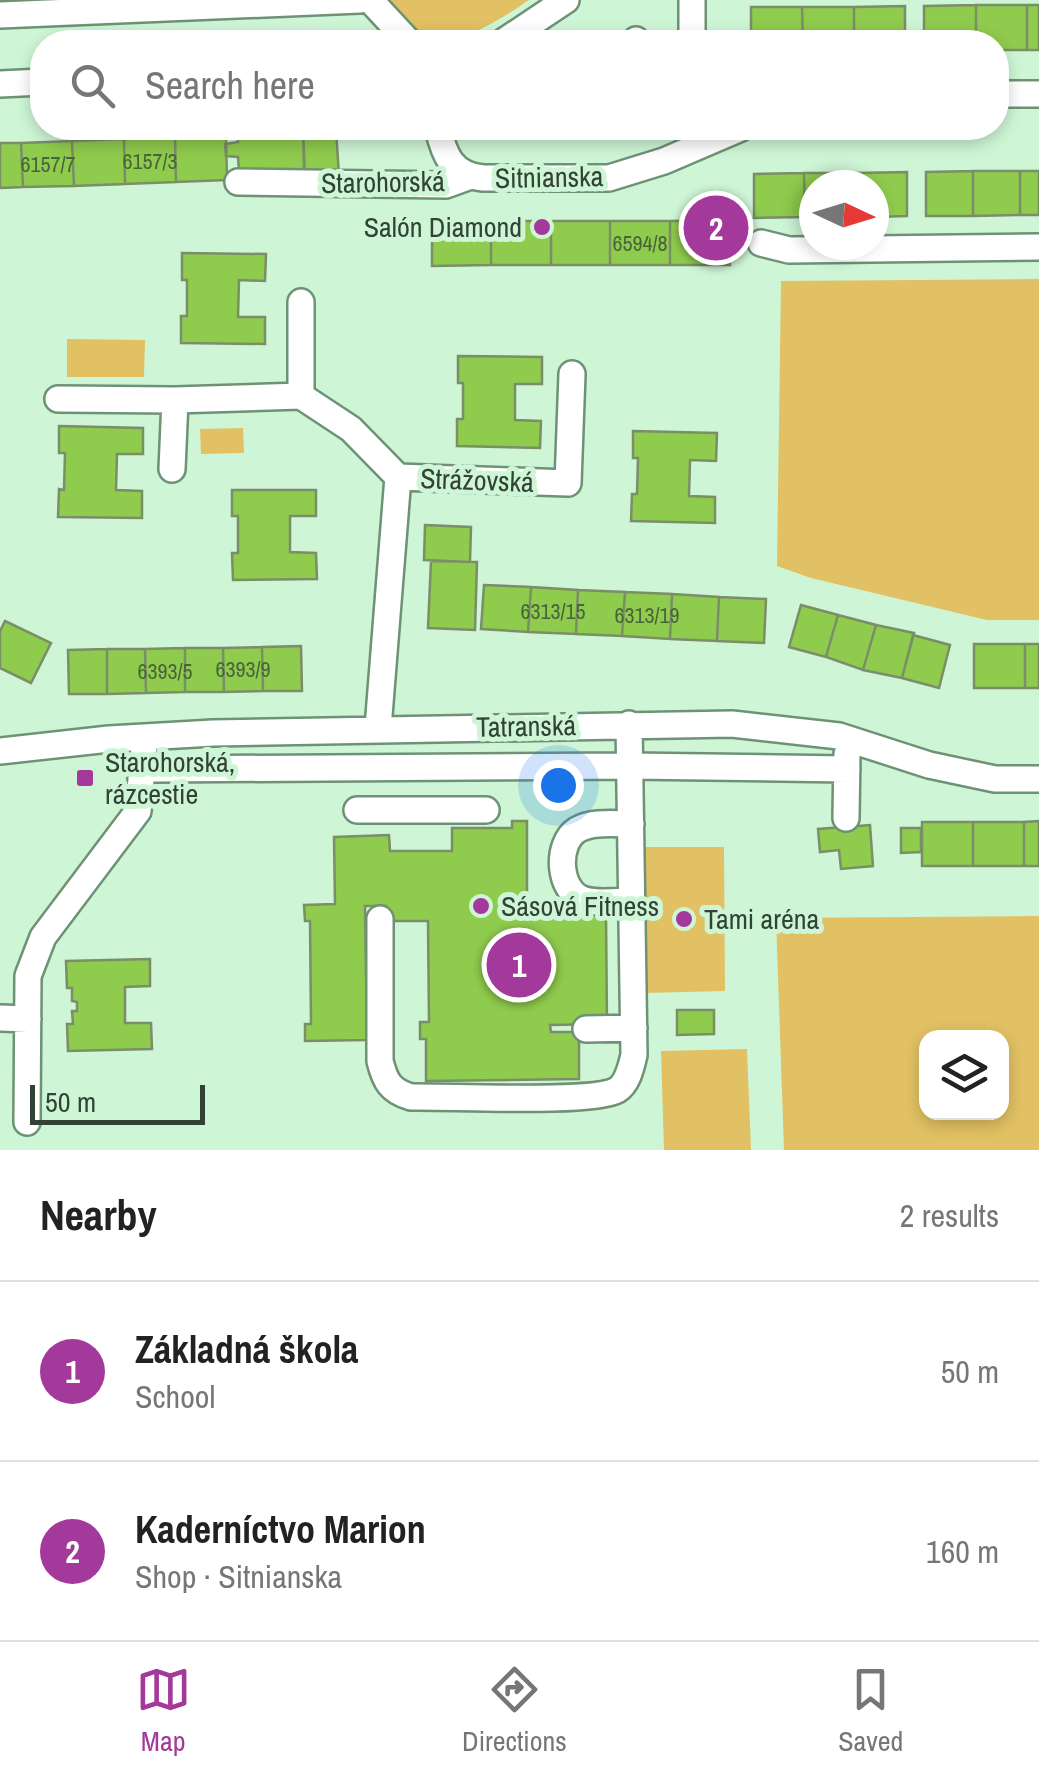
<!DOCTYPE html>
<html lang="en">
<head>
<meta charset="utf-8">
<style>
  body { margin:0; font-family:"Archivo Narrow",sans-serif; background:#f6f6f6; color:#222 }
  .controls { position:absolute; right:30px; bottom:30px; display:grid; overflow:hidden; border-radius:20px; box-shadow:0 5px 15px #0003 }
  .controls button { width:90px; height:90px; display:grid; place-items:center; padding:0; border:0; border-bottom:2px solid #e0e0e0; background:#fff; color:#222; font:50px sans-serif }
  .compass { position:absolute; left:799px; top:170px; width:90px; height:90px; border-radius:50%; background:#fff; box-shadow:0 5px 15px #0003; rotate:94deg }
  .scale { position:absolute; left:30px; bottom:25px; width:175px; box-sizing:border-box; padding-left:10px; border:5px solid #324235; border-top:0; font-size:28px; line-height:35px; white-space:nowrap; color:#324235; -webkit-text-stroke:8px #cef6d6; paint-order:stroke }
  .you { position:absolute; left:558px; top:785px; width:35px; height:35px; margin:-25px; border:8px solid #fff; border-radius:50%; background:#1a73e8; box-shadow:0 0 0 15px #1a73e833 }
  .badge { display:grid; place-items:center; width:65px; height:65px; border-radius:50%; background:#a3399a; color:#fff; font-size:32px; font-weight:700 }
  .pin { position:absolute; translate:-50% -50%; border:5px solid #fff; box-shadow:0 2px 10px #0006 }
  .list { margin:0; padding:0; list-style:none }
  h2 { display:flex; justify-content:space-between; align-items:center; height:130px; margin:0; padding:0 40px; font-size:42px }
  h2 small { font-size:32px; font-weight:400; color:#767676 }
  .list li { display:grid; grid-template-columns:65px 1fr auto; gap:30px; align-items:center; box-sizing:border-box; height:180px; padding:0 40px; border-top:2px solid #e0e0e0 }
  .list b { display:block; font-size:38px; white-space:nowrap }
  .list p { margin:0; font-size:32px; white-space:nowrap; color:#767676 }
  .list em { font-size:32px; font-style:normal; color:#767676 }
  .icon { flex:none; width:55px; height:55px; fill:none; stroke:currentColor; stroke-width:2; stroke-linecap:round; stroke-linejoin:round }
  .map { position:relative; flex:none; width:1039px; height:1150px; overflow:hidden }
  .search { position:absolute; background:#fff; box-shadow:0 5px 15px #0003; left:30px; right:30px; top:30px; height:110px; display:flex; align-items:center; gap:25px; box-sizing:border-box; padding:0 35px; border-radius:40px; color:#767676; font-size:38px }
  .sheet { height:490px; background:#fff }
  nav { display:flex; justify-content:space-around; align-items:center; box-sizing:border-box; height:140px; border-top:2px solid #e0e0e0; background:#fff; font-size:28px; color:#767676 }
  nav a { display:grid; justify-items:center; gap:5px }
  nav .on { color:#a3399a }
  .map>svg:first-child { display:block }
  .green { fill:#e1c163; fill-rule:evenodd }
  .building { fill:#8fcb4d; stroke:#7a8e68; stroke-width:2.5 }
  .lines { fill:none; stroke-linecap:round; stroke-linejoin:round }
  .minor-casing { stroke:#6d9275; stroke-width:30 }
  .minor { stroke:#fff; stroke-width:25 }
  .poi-dot { fill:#a3399a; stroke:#cef6d6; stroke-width:4 }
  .labels { text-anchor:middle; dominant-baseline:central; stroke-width:10; stroke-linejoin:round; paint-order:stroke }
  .number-label { font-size:22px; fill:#49643b }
  .street-label { font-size:28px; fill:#324235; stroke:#cef6d6 }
  .poi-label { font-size:28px; fill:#324235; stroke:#cef6d6; text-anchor:start }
</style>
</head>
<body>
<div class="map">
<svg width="1039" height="1150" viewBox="0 0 1039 1150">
  <rect width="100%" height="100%" fill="#cef6d6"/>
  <path class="green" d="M388,0H529C498,21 465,43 426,42Z
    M1039,279V620H987L811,578L777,566L781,281Z
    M67,339L145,340L144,377H67Z
    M243,428L244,453L201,454L200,429Z
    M643,847H724L725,991L645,993Z
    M1039,916V1150H784L776,918ZM926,1038H1002V1112H926Z
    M747,1049L751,1150H664L661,1051Z"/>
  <path class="building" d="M976,5V42H924V6Z
    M976,5H1027V50H996V42H976Z
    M1027,5H1039V50H1027Z
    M905,6V42H854V7Z
    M751,7H802L803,42H751Z
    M802,7H854V42H803Z
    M237,128H303L304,170L239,172L238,157L226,156L225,144L238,142Z
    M485,128H509V135H484Z
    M336,129L339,176L305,177L303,131Z
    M226,136L227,180L176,182L175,138Z
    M175,138L176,182L125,184L124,139Z
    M124,139L125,184L74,186L72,141Z
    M72,141L74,186L23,187L21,143Z
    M0,143H21L23,187L0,188Z
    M973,171V216H926V172Z
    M973,171H1020V215L973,216Z
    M1020,171H1039V215H1020Z
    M907,172V216L874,217V185H856V173Z
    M804,173H856V185H814V217H805Z
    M804,173L805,217L754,218V174Z
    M729,220L730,265H670V221Z
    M432,221H491V265L432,266Z
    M491,221H551V265H491Z
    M551,221H610V265H551Z
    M610,221H670V265H610Z
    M182,253L266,254L265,281L239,280L238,317H265V344L181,343V316H187V280H182Z
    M458,356L542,357V384H515V420L541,421L540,448L457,446V419H463V383H458Z
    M59,426L143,428V454H117L116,490L142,491V518L58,517L59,489L64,490L65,453H59Z
    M633,431L717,433L716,461L690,460L689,496L715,497V523L631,521L632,494H637L638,458H633Z
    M232,490H316V516H290V552L316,553L317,579L233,580L232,553H238V516H232Z
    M425,525L471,527L470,562L424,560Z
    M431,561L477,562L475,630L428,628Z
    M484,585L531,587L528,632L481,629Z
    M531,587L578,590L576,634L528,632Z
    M578,590L625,592L622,636L576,634Z
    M625,592L672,594L670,639L622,636Z
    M672,594L719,597L717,641L670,639Z
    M719,597L766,599L764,643L717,641Z
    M801,605L838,615L826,657L789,647Z
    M838,615L876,625L863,670L826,657Z
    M5,621L51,643L31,683L0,668V631Z
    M876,625L914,633L902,678L863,670Z
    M913,635L950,645L939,688L902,678Z
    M974,644H1025V688H974Z
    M1025,644H1039V688H1025Z
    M301,646L302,691H263L262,647Z
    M262,647L263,691L224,692L223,648Z
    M185,648H223L224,692H185Z
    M185,648V692L146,693L145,649Z
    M107,649V694H69L68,650Z
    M107,649H145L146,693L107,694Z
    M512,821H527V914H606L607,1024L550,1025L551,1032H579V1079L426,1081V1039H420V1022H429L428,921H386V906H365L367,1040L305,1041V1024H311L310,921H305L304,905L335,904L334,837L389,835L390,851H452V828H512Z
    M1039,821V866H1024V822Z
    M922,822H973V866H922Z
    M973,822H1024V866H973Z
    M870,825L873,866L841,869L839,850L820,852L818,829Z
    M901,828H921V852L901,853Z
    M150,959V986L125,987V1023H151L152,1049L68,1051L67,1024H73L72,1011H77V1002L72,1001V988H67L66,961Z
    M677,1010H714V1034L677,1035Z"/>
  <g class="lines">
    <defs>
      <path id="minor" d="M370,0L409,42
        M692,1V42
        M0,15L360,0
        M636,40V42
        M503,42L566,0
        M0,84L42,82
        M996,94H1039
        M438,128C444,155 452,175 483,178H609L664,161L741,128
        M238,182L446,185L468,177
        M761,243L789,250L1039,247
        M301,302V396
        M58,399L175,400L301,396L351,429L398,477
        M172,469L175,400
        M378,728L398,477L568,483L572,374
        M0,751L109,739L213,733L732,724L839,736L929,765L995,779H1039
        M156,769L630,766L847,769
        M357,810H486
        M846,818L847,754
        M631,824C614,824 592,821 577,830C555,844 558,893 585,900C599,904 617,901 632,901
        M380,919V1061C385,1081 390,1091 411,1097C448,1096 593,1104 617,1090C628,1083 631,1067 634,1055L629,724
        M0,1018L28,1019
        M586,1029L634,1028
        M27,1122L28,976L43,937L138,811L145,737"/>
    </defs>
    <use href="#minor" class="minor-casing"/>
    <use href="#minor" class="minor"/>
  </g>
  <g class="poi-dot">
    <circle cx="542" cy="227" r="10"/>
    <rect x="75" y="768" width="20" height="20" rx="5"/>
    <circle cx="481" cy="906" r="10"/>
    <circle cx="684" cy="919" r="10"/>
  </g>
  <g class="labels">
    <g class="number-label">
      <text x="150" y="161">6157/3</text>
      <text x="48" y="164">6157/7</text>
      <text x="640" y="243">6594/8</text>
      <text x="553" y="611">6313/15</text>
      <text x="647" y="615">6313/19</text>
      <text x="243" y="669">6393/9</text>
      <text x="165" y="671">6393/5</text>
    </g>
    <g class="street-label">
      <text transform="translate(549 177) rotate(-1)">Sitnianska</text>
      <text transform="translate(383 182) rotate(-1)">Starohorská</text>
      <text transform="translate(477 480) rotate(2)">Strážovská</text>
      <text transform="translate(526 726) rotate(-1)">Tatranská</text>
    </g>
    <g class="poi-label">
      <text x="522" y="227" text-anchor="end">Salón Diamond</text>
      <text x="105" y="762">Starohorská,<tspan x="105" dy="32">rázcestie</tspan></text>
      <text x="501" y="906">Sásová Fitness</text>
      <text x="704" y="919">Tami aréna</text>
    </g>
  </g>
</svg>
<div class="controls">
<button><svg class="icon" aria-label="layers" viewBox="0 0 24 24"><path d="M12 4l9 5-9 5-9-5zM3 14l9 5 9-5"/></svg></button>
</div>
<svg class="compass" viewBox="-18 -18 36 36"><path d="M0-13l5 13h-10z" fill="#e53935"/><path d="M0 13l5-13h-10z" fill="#767676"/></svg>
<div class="scale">50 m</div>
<div class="you"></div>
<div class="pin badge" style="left:519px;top:965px">1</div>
<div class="pin badge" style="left:716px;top:228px">2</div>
<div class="search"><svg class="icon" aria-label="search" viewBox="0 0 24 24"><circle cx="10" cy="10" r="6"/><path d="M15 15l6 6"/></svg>Search here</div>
</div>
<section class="sheet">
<h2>Nearby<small>2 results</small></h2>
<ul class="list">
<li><span class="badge">1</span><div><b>Základná škola</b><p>School</p></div><em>50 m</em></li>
<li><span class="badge">2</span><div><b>Kaderníctvo Marion</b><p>Shop · Sitnianska</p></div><em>160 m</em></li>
</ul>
</section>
<nav>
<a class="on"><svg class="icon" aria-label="map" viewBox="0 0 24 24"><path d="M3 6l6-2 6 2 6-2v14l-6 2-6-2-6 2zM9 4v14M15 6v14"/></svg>Map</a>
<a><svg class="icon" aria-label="directions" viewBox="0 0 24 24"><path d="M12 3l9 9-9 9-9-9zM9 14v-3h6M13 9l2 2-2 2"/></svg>Directions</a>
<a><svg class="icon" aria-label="saved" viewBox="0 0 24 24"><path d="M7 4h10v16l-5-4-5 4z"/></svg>Saved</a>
</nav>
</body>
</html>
